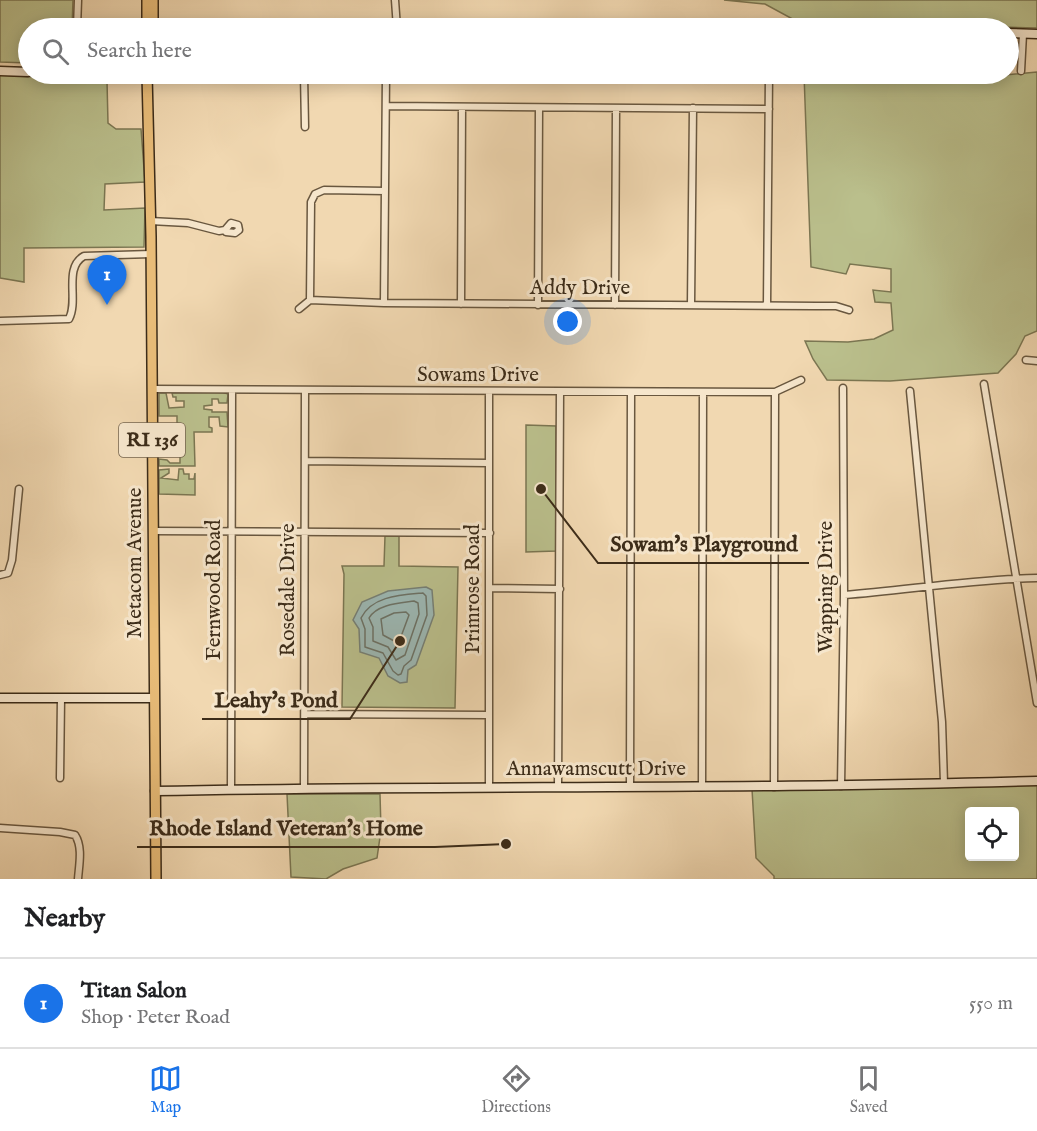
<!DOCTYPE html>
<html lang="en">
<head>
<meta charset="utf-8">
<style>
  body { margin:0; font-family:"IM FELL English",serif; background:#f2f2f2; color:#202124 }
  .controls { position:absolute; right:18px; bottom:18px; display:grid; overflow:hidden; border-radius:6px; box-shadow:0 3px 15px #0003 }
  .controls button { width:54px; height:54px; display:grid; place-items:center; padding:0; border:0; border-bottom:2px solid #e0e0e0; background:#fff; color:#202124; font:30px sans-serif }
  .you { position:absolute; left:568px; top:322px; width:21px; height:21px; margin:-15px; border:4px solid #fff; border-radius:50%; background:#1a73e8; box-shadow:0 0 0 9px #1a73e833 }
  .badge { display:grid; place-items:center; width:39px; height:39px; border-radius:50%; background:#1a73e8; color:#fff; font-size:20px; font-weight:700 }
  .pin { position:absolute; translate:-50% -50px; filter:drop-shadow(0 2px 3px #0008) }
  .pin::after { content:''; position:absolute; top:32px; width:21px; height:18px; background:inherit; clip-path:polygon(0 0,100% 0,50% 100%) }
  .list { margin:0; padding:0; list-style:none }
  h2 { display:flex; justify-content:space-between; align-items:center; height:78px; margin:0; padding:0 24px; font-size:26px }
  h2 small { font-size:20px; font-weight:400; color:#757577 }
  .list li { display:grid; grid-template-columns:39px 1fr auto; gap:18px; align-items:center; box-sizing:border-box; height:90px; padding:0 24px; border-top:2px solid #e0e0e0 }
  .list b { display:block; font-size:22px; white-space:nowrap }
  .list p { margin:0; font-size:20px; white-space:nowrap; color:#757577 }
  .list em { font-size:20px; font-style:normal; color:#757577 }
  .icon { flex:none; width:33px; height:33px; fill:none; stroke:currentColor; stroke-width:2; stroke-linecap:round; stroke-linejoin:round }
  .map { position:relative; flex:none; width:1037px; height:879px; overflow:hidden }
  .search { position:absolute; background:#fff; box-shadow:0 3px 15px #0003; left:18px; right:18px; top:18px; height:66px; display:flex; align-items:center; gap:15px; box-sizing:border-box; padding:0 21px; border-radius:33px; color:#757577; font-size:22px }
  .sheet { height:168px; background:#fff }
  nav { display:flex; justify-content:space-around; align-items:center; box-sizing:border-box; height:84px; border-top:2px solid #e0e0e0; background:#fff; font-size:16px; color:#757577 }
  nav a { display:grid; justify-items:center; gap:3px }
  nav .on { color:#1a73e8 }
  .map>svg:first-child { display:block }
  .green { fill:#babf8c; stroke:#7b7652; stroke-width:1.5; fill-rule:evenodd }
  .water { fill:#9cb8b4; stroke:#768076; stroke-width:1.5 }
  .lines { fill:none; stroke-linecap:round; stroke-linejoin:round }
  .shore { stroke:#6c7266; stroke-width:1.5 }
  .street-casing { stroke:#69573f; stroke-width:9 }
  .secondary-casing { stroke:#3c2c19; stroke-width:11 }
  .primary-casing { stroke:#3c2c19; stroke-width:12 }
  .street { stroke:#f6e6cc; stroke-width:6 }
  .secondary { stroke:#f6e6cc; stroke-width:8 }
  .primary { stroke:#e8bc78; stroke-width:9 }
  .labels { text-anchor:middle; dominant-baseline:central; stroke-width:6; stroke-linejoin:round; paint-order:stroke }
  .shield { fill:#f6e6cc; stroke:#74644f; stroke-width:1.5 }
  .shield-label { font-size:20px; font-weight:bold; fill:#3c2c19 }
  .street-label { font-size:21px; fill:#3c2c19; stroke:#f6e6cc }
  .leader { fill:none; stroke:#3c2c19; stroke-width:2 }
  .callout-dot { fill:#3c2c19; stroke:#f6e6cc; stroke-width:2 }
  .callout-label { font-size:22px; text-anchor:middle; font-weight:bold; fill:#3c2c19; stroke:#f6e6cc; stroke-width:6; stroke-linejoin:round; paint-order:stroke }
</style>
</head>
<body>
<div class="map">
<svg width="1037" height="879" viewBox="0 0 1037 879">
  <rect width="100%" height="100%" fill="#f1d8b1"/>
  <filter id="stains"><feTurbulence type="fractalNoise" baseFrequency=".00333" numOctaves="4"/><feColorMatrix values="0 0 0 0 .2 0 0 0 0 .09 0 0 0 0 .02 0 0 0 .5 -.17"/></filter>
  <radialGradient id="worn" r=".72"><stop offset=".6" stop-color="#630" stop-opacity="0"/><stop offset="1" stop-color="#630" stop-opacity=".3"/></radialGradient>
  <path class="green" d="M0,0H73L72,28H28V63L0,62Z
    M724,0H1037V28L798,22L765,4Z
    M1037,72V331L1025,336L1016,354L998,373L890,381L827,380L813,359L805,341L848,342L874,339L893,330L891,303L875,302L873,290L891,292V269L850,264L846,274L811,267L804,74H972L973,78Z
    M0,75L107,81L108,123L116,129H141L145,182L105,184L104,210L145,208L144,247L24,248V282L0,278Z
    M222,392L228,394L227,403H219L218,399H212V405L204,406V409L212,410V412H227L228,427L220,426L219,417H209V427L212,428V432H194L195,466H159V459L167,460L170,463H180V456L169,455V452H166V448H177V440L180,439V437L170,436L169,445L167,444L164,436L159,434V431L163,430L167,424H170V427H180V424L177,423V416H159V393H166L169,408L184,407V401H176V397H173L172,393Z
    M526,425L556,426V551L526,552Z
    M169,469V473L161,478L178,480L179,469H183L184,474H189V479H194L195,473V495L159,494V470Z
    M385,536H399V566L458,567L455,708L342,707L344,574L342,566H384Z
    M1037,782V879H774V876L756,858L752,789ZM970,812H1014V856H970Z
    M287,794H380L381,830L377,858L343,869L326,879L291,877Z"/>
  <path class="water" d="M426,587L432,590L434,615L416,665L408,670L407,682L400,683L388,676L379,658L360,652L359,629L353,620L362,602L388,591Z"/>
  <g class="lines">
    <path class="shore" d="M423,593L426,596L427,615L411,660L404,666L401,674L398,675L393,671L383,653L365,647V629L361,618C372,596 400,595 423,593Z
      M414,601L418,603L419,614L405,655L396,660L388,647L373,641V627L369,618C377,604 400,603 414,601Z
      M406,612L409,615L399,642H396L383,635L381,619L394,613Z"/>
    <defs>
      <path id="street" d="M395,0L397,28
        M77,28L78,0
        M1021,71L1023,34
        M304,74L305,127
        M386,106L769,109
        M150,221L188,223L219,231L225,230
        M231,223L238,225L239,230L235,233L226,232L225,230Z
        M310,300L384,303L816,306H836L849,310
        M384,303L386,74
        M461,304L462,107
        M538,305L539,108
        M615,305L616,108
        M691,305L693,108
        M767,306L769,74
        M299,309L310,300L311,202L315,194L324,190L385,191
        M0,321L69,319C79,300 63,268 84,256L151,254
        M1026,360L1037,361
        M984,384L1037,703
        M152,389L775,392L801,380
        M910,391L942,722L944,783
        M305,461L488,463
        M153,531L490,533
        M0,575L8,573L12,560L19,489
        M489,588L560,589
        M844,595C908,590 973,579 1037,578
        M305,714L488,715
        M60,778L61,698
        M841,786L844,595L843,388
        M558,787L560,392
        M630,787L631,392
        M702,787L703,392
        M774,787L775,392
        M489,788V391
        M231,789L232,390
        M304,789L305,391
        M0,828L60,832L75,835C83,847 79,865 78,879"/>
      <path id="secondary" d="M439,28L471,25L604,24L851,28
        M1008,33L1037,34
        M0,71L28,72
        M0,698H154
        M155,791C449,785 743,790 1037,781"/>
      <path id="primary" d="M147,22V0
        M153,28V0
        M147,74L151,237L156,879"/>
    </defs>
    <use href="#street" class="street-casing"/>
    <use href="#secondary" class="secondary-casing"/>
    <use href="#primary" class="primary-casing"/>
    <use href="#street" class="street"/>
    <use href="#secondary" class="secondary"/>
    <use href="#primary" class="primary"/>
  </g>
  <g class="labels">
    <rect class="shield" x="119" y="423" width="66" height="34" rx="4.5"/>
    <g class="shield-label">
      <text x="152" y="440">RI 136</text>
    </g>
    <g class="street-label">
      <text x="580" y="288">Addy Drive</text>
      <text x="478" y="375">Sowams Drive</text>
      <text transform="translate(135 563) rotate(-90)">Metacom Avenue</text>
      <text transform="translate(826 587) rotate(-90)">Wapping Drive</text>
      <text transform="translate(473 589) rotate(-90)">Primrose Road</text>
      <text transform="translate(214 590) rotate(-90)">Fernwood Road</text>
      <text transform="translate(288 590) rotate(-90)">Rosedale Drive</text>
      <text x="596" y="769">Annawamscutt Drive</text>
    </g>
  </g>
  <path class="leader" d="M541 489L598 563H809M400 641L350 719H202M506 844L435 847H137"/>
  <g class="callout-dot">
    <circle cx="541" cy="489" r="6"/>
    <circle cx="400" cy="641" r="6"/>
    <circle cx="506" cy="844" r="6"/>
  </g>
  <g class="callout-label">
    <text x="704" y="551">Sowam's Playground</text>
    <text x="276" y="707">Leahy's Pond</text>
    <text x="286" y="835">Rhode Island Veteran's Home</text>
  </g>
  <rect width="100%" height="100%" filter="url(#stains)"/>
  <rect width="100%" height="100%" fill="url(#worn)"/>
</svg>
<div class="controls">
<button><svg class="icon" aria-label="locate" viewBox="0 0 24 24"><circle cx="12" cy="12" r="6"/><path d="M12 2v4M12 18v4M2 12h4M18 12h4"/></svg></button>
</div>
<div class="you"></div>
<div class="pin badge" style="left:107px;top:305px">1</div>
<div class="search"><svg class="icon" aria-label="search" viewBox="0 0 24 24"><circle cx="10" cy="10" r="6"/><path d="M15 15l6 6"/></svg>Search here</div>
</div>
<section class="sheet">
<h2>Nearby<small></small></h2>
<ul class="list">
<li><span class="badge">1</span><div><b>Titan Salon</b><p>Shop · Peter Road</p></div><em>550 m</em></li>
</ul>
</section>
<nav>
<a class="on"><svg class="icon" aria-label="map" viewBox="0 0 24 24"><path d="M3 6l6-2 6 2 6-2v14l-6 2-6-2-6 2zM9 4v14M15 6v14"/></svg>Map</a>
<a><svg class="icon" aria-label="directions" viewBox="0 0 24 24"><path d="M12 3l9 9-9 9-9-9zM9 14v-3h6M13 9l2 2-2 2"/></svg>Directions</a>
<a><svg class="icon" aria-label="saved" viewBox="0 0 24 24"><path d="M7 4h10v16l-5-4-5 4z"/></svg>Saved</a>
</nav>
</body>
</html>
